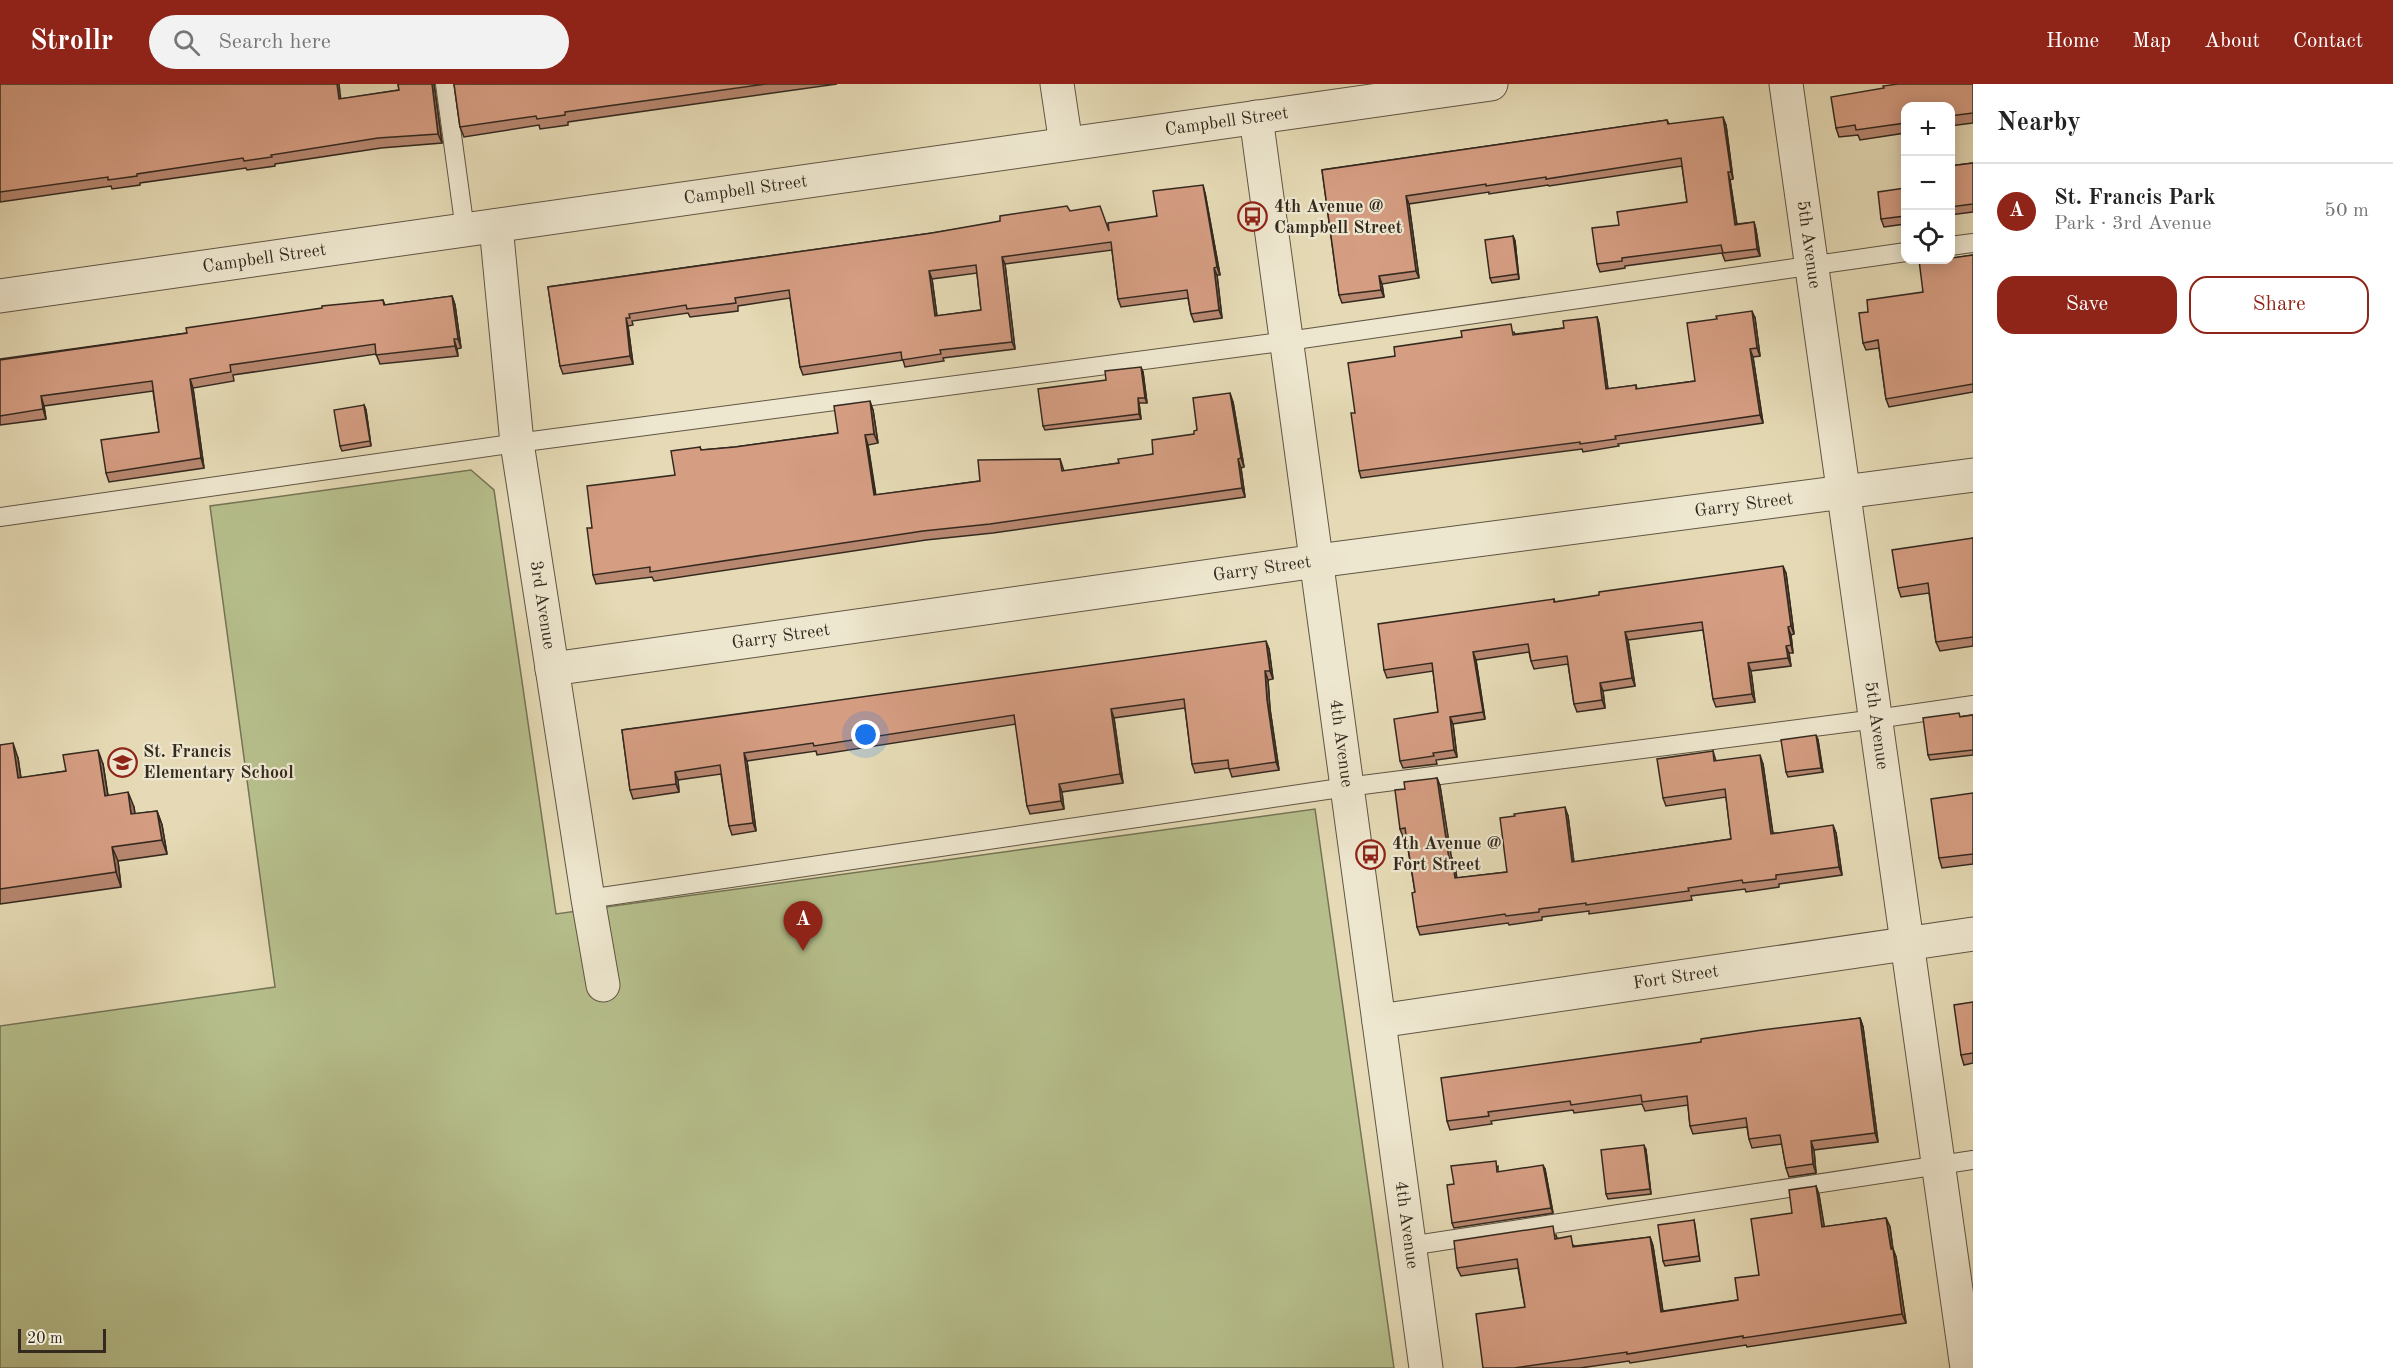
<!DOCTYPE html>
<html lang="en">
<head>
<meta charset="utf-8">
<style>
  body { margin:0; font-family:"Old Standard TT",serif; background:#f2f2f2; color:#222 }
  .controls { position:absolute; right:18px; top:18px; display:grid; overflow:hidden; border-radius:12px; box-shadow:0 3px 15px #0003 }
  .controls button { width:54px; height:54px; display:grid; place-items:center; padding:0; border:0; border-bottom:2px solid #e0e0e0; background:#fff; color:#222; font:30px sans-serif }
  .scale { position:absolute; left:18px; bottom:15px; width:88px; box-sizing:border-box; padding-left:6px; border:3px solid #34291f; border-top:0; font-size:16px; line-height:21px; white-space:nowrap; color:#34291f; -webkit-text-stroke:4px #eee7cf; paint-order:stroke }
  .you { position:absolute; left:866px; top:651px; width:21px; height:21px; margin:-15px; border:4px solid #fff; border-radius:50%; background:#1a73e8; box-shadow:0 0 0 9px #1a73e833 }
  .badge { display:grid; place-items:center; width:39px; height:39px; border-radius:50%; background:#8f2418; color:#fff; font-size:20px; font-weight:700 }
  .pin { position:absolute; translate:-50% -50px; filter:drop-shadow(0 2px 3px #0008) }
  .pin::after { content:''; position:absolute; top:32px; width:21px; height:18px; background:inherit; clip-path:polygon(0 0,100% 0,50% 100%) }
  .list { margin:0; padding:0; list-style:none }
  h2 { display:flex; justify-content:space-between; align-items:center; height:78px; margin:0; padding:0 24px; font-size:26px }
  h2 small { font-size:20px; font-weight:400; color:#767676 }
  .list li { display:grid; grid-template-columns:39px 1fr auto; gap:18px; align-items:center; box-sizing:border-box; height:96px; padding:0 24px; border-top:2px solid #e0e0e0 }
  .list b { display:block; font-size:22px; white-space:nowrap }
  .list p { margin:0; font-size:20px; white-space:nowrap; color:#767676 }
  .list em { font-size:20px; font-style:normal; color:#767676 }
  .actions { display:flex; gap:12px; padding:18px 24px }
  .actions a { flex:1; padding:14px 0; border:2px solid #8f2418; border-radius:18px; text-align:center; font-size:21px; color:#8f2418 }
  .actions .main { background:#8f2418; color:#fff }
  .icon { flex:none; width:33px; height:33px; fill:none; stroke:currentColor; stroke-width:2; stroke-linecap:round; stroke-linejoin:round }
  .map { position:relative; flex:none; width:1973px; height:1284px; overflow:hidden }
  header { display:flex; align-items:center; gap:36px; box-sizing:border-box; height:84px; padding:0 30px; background:#8f2418; color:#fff }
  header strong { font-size:28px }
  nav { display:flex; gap:33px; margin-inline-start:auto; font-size:21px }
  .search { width:420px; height:54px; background:#f2f2f2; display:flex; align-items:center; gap:15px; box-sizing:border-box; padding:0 21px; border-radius:33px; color:#767676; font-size:22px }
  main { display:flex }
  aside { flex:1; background:#fff }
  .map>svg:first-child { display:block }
  .park { fill:#b6bf8c; stroke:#757456; stroke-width:1.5 }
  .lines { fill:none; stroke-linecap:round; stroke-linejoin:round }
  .service-casing { stroke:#605544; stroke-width:20 }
  .minor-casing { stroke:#605544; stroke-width:35 }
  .tertiary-casing { stroke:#605544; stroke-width:35 }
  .service { stroke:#eee7cf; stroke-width:18 }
  .minor { stroke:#eee7cf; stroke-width:33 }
  .tertiary { stroke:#eee7cf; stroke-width:33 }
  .wall { fill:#b78770; stroke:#34291f; stroke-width:1.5; fill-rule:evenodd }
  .shaded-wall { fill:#956e5b; stroke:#34291f; stroke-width:1.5 }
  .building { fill:#d59d82; stroke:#34291f; stroke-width:1.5; fill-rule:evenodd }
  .labels { text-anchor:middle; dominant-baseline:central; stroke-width:4.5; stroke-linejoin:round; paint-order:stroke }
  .street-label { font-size:18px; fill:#34291f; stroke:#eee7cf }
  .poi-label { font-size:18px; font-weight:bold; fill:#34291f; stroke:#eee7cf; text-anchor:start }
</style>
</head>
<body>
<header>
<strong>Strollr</strong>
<div class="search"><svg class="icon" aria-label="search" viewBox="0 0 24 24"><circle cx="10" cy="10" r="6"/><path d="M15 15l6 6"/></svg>Search here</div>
<nav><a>Home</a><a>Map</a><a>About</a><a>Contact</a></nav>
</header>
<main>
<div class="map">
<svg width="1973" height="1284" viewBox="0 0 1973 1284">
  <rect width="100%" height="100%" fill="#e5dab5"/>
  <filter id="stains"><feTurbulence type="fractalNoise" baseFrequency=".00333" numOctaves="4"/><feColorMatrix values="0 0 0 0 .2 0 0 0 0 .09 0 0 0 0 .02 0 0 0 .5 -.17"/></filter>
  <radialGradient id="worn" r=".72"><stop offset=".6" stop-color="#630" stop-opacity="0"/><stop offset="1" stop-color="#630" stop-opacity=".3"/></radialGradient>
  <path class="park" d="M471,386L494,406L556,830L1315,725L1394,1284H0V942L275,903L210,422Z"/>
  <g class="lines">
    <defs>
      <path id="service" d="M445,0L465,146
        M1950,162L1973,159
        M0,433L517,359L1288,257L1906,168
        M588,815L1347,703L1876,635L1973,621
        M1409,1162L1973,1076"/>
      <g id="minor">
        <path id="s1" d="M1786,0L1967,1284"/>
        <path id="s2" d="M496,142L517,359L588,815L603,901"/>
        <path id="s3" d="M552,585L1317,477L1973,391"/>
        <path id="s4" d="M1379,937L1973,850"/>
      </g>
      <g id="tertiary">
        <path d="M1057,0L1066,60"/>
        <path id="s5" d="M1256,33L1426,1284"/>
        <path id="s6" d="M0,212L1491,0"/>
      </g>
    </defs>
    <use href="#service" class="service-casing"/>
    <use href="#minor" class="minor-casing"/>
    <use href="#tertiary" class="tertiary-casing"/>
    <use href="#service" class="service"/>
    <use href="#minor" class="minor"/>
    <use href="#tertiary" class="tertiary"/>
  </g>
  <path class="wall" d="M0,0L341,15L399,6L398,0H434L442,59L381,64L275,80V82L247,86L246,84L140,99V101L112,105L111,102L0,118Z
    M454,0H837L568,38V41L540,45L539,41L464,53L460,43Z
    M1973,0V39L1950,42V22H1905V49L1860,56L1858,51L1839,53L1836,44Z
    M1667,36L1669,40L1726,41L1733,95L1730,96L1737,140L1754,138L1756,146L1760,172L1725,177L1722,169L1625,182V184L1600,188L1597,180L1619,141L1687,118L1682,82L1549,102L1548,101L1489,110V108L1409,120L1419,194L1382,200L1384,213L1342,219L1339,211L1322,86Z
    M1973,79V128L1950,131V82Z
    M1905,104V140L1884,143L1881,135Z
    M1205,109L1220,191H1217L1222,234L1194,238L1191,230L1188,214L1121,223L1118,215L1112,166L1005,180L1015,265L943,274L944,277L905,283L903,276L803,291L800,283L790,214L738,222V227L690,233L688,229L632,237L633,241L628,242L633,280L563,290L560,282L548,203L932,149L1070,127L1109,147L1157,132ZM977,189L981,226L937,232L932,195Z
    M1513,152L1515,157L1519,195L1492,199L1490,194Z
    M1973,171V308L1889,323L1886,315L1879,264L1866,266L1863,259L1868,228L1923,208L1954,174Z
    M452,212L455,221L461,264L457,265L458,272L380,280L376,270L233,291L234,297L193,304L204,384L109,398L106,389L159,348L153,307L44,322L46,335L0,341V275L187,249L383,216L385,221Z
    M1597,233L1599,240L1608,305L1636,301L1637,305L1695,297L1755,234L1760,272L1753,273L1763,339L1618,360L1619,362L1583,368L1582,365L1361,394L1359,387L1355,329L1395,272L1514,248L1515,250L1564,244Z
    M1143,288L1147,319H1139L1141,335L1045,346L1043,342L1106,296Z
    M1233,318L1244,383L1241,384L1245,413L993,449L926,456L654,497L652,493L596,500L593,491L592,444L675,391L700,363L701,366L735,363L838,349L873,326L878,359L868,361L876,411L980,397L1060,375L1064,387L1119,379L1153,370L1194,350L1197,346Z
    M364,321L366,326L371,362L342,367L340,362Z
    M1973,454V562L1940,567L1936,558L1929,509L1901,513L1898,504Z
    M1786,489L1794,550L1791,551L1793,569H1789L1791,582L1751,587L1755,618L1716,623L1713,615L1703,546L1628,556L1635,602L1603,607L1605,624L1577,628L1574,620L1568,580L1534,585L1531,577L1529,568L1476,576L1485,635L1453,640L1457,673L1436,676L1437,680L1403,684L1400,677L1438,628L1433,587L1387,594L1384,586L1554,515L1555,518Z
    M1269,565L1273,595L1268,596L1270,625L1279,686L1232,693L1229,684L1195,689L1192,680L1185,624L1114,634L1123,699L1062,708L1064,725L1030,730L1027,722L1016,640L817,671L816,667L747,677L756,747L732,751L729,742L721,690L678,696L679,708L633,715L630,706L622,646Z
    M1973,631V671L1930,676L1928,671L1960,633Z
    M1818,656L1823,688L1788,693L1786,688Z
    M0,661L18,674L21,694L66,687L103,680L108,711L134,723L135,730L157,727L162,741L167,770L118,777L121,803L0,820Z
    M1713,667L1716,677L1763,680L1773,749H1836L1842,791L1779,800V803L1746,808L1745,805L1691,812L1692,816L1589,830V827L1542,833V836L1509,841L1508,839L1420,851L1417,843L1415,808L1406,753H1403L1400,745L1405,705L1437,694L1440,702L1451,774L1455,783L1457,794L1507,788L1568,732L1574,778L1731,755L1726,713L1666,722L1663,714Z
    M1973,709V780L1942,784L1939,774Z
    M1973,918V979L1964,981L1961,971Z
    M1860,934L1863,943L1878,1058L1814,1066L1816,1089L1789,1093L1786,1084L1782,1060L1752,1064L1749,1055L1747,1043L1693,1050L1690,1042L1688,1021L1645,1027L1642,1020L1574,1029L1573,1026L1491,1037L1492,1040L1450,1046L1447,1037L1701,958Z
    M1646,1066L1651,1110L1608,1115L1606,1110Z
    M1498,1082V1088L1545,1085L1553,1129L1454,1144L1452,1139L1454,1100Z
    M1816,1102L1819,1111L1824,1143L1886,1134L1890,1143L1893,1165L1896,1173L1906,1239L1747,1263L1746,1261L1630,1279L1629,1277L1580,1284H1483L1525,1223L1518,1184L1461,1192L1457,1184L1556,1151L1557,1154L1575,1162L1650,1153L1653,1162L1663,1227L1738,1216L1759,1191L1792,1129Z
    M1694,1136L1695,1141L1700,1177L1665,1182L1663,1177Z"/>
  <path class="shaded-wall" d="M337,0H339L342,25L339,15Z
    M432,0H434L442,59L438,50Z
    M1723,33L1726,41L1733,95L1731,88Z
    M1728,88L1730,96L1738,148L1735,141Z
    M1203,101L1205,109L1220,191L1217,183Z
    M1406,112L1409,120L1419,194L1416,187Z
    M1754,138L1756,146L1760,172L1757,165Z
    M1513,152L1515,157L1519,195L1518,190Z
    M1002,173L1005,180L1015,265L1012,258Z
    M1214,184L1217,191L1222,234L1219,226Z
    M929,187L932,195L938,240L935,232Z
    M1379,192L1382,200L1384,213L1381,206Z
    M452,212L455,221L461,264L458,255Z
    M1752,227L1755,234L1760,272L1757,264Z
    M1597,233L1599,240L1609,313L1606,305Z
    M626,234L628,242L633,280L630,272Z
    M454,255L457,265L458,272L455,262Z
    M1750,265L1753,273L1763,339L1760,331Z
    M1141,283L1143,288L1147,319L1145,314Z
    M190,295L193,304L204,384L201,374Z
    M1230,309L1233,318L1244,383L1241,374Z
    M41,312L44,322L46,335L43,325Z
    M1138,314L1139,319L1141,335L1139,330Z
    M870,317L873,326L878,359L874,350Z
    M364,321L366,326L371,362L370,357Z
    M865,351L868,361L877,421L874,411Z
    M1238,375L1241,384L1245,413L1242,404Z
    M1783,482L1786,489L1794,550L1791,542Z
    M1788,543L1791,551L1793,569L1791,561Z
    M1625,548L1628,556L1635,602L1632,594Z
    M1266,557L1269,565L1273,595L1270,587Z
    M1786,562L1789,569L1791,582L1788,574Z
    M1473,568L1476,576L1485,635L1483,628Z
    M1748,579L1751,587L1755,618L1752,610Z
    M1265,587L1268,596L1270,625L1279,686L1276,678L1267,616Z
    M1600,599L1603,607L1605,624L1602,616Z
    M1111,625L1114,634L1123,699L1120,690Z
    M1450,633L1453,640L1457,673L1454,666Z
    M1816,651L1818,656L1823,688L1821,684Z
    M13,659L18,674L23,709L18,694Z
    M98,666L103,680L110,726L105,712Z
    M744,669L747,677L756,747L753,739Z
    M1760,671L1763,680L1774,758L1771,750Z
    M675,688L678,696L679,708L676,700Z
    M1437,694L1440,702L1453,783L1449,775Z
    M1059,700L1062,708L1064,725L1061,717Z
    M128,708L134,723L137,745L131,730Z
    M1565,723L1568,732L1575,787L1572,778Z
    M157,727L162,741L167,770L162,756Z
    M1833,741L1836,749L1842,791L1839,783Z
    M112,763L118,777L121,803L116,788Z
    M1452,774L1455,783L1458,803L1455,794Z
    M1860,934L1863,943L1878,1058L1875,1049Z
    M1811,1057L1814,1066L1816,1089L1813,1080Z
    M1644,1061L1646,1066L1651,1110L1650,1105Z
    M1543,1081L1545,1085L1553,1129L1551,1124Z
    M1816,1102L1819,1111L1826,1152L1822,1143Z
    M1886,1134L1890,1143L1894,1174L1891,1165Z
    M1650,1153L1653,1162L1664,1236L1661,1228Z
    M1893,1165L1896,1173L1906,1239L1902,1230Z"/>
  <path class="building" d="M0,0H337L339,15L399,6L398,0H432L438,50L378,54L271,71L272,73L244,77L243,74L137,90V92L108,96V93L0,108Z
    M454,0H766L565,28V31L537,35L536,32L460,43Z
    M1898,0H1973V29L1950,32V22H1905V39L1856,46L1855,41L1836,44L1831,13L1884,4L1883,2Z
    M1723,33L1731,88H1728L1735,141L1754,138L1757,165L1723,169L1721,161L1622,174V177L1597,180L1592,144L1619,141L1617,128L1687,118L1681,74L1546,95V93L1486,102V100L1406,112L1416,187L1379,192L1381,206L1339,211L1322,86L1667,36L1668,40Z
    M1973,79V120L1950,123V82Z
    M1203,101L1217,183L1214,184L1219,226L1191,230L1187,206L1118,215L1111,158L1002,173L1012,258L940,266L941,270L902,276L901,268L800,283L789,206L735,214L736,219L687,225L686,221L629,230L630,234H626L630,272L560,282L548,203L932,149L1000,137V132L1067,122L1070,127L1100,122L1109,147L1108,139L1157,132L1153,107ZM976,181L981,226L935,232L929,187Z
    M1905,104V132L1881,135L1878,108Z
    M1513,152L1518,190L1490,194L1485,156Z
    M1950,165L1952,174L1973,171V300L1886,315L1878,256L1863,259L1859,229L1868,228L1867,216L1923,208L1919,176H1950Z
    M452,212L458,255H454L455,262L376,271L375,260L230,281L231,288L190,295L201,374L106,389L101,356L159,348L152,297L41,312L43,325L0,332V276L187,249L186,244L322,224V222L383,216L384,221Z
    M1752,227L1757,264L1750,265L1760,331L1615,352L1616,355L1580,360V358L1359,387L1351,329H1355L1348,279L1395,272L1394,263L1462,253L1461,247L1511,240L1513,251L1564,244L1563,237L1597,233L1606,305L1636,301V305L1695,297L1687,239L1717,235L1716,232Z
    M1141,283L1145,314H1138L1139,330L1043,342L1038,305L1106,296L1105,287Z
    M1230,309L1241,374L1238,375L1242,404L990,440L923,447L650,488V483L593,491L587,444H592L587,402L675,391L671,367L700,363L701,366L735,363L838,349L834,322L870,317L874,350L865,351L874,411L980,397L978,376L1060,375L1062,387L1119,379L1118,375L1153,370L1152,356L1194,350V347L1197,346L1193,314Z
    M364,321L370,357L340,362L334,326Z
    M1973,454V553L1936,558L1928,499L1898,504L1892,466Z
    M1783,482L1791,542L1788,543L1791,561L1786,562L1788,574L1748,579L1752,610L1713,615L1702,538L1625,548L1632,594L1600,599L1602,616L1574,620L1567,572L1531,577L1528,560L1473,568L1483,628L1450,633L1454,666L1433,669L1434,672L1400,677L1394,635L1438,628L1432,579L1384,586L1378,540L1554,515V518L1599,511V508Z
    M1266,557L1270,587H1265L1267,616L1276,678L1229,685L1228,676L1192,680L1184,615L1111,625L1120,690L1059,700L1061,717L1027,722L1014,631L814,662L813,659L744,669L753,739L729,742L720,681L675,688L676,700L630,706L622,646Z
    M1959,629L1960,633L1973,631V666L1928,671L1923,634Z
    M1816,651L1821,684L1786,688L1781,656Z
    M13,659L18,694L66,687L63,671L98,666L105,712L128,708L131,730L157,727L162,756L112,763L116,788L0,805V661Z
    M1713,667L1714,677L1760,671L1771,750L1833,741L1839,783L1776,791V795L1743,799L1742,796L1688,804L1689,807L1586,821V819L1539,825V828L1506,832L1505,830L1417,843L1412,809L1415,808L1405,744L1400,745L1395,706L1405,705L1404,698L1437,694L1449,775L1452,774L1455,794L1507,788L1500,734L1515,732L1514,730L1565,723L1572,778L1731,755L1725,705L1663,714L1657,675Z
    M1973,709V770L1939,774L1931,715Z
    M1973,918V969L1961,971L1954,921Z
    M1860,934L1875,1049L1811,1057L1813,1080L1786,1084L1780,1051L1749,1055L1746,1034L1690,1042L1687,1012L1642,1018L1641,1011L1571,1021L1570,1017L1488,1028L1489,1032L1447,1037L1441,994L1701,958V955L1762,946Z
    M1644,1061L1650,1105L1606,1110L1601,1066Z
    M1496,1077L1497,1088L1543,1081L1551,1124L1452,1139L1447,1101L1454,1100L1451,1082Z
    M1816,1102L1822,1143L1886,1134L1891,1165H1893L1902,1230L1743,1254V1252L1627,1270V1268L1514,1284H1483L1476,1230L1525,1223L1517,1175L1457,1184L1454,1157L1553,1142L1555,1155L1571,1152L1573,1163L1650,1153L1661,1228L1738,1216L1735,1194L1759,1191L1751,1135L1792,1129L1789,1106Z
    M1694,1136L1699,1172L1663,1177L1658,1141Z"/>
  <defs>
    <symbol id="bus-ring" viewBox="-11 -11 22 22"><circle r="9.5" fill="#eee7cf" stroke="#8f2418" stroke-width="1.5"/><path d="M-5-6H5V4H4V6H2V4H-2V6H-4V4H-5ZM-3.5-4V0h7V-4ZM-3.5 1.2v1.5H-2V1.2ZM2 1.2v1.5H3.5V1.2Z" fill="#8f2418"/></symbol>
    <symbol id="school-ring" viewBox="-11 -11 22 22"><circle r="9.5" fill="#eee7cf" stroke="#8f2418" stroke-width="1.5"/><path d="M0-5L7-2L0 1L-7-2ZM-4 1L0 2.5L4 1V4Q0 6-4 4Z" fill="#8f2418"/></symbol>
  </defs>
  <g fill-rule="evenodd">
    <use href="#bus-ring" x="1236" y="116" width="33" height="33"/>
    <use href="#school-ring" x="106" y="662" width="33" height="33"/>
    <use href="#bus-ring" x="1354" y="754" width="33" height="33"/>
  </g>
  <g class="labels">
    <g class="street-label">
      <text stroke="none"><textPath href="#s6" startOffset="1239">Campbell Street</textPath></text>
      <text stroke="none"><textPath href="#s6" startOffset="753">Campbell Street</textPath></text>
      <text stroke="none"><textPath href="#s1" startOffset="162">5th Avenue</textPath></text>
      <text stroke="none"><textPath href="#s6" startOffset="267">Campbell Street</textPath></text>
      <text stroke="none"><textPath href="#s3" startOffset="1203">Garry Street</textPath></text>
      <text stroke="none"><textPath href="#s3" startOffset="717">Garry Street</textPath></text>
      <text stroke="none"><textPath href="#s2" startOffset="382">3rd Avenue</textPath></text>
      <text stroke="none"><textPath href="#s3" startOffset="231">Garry Street</textPath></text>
      <text stroke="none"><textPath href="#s1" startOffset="648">5th Avenue</textPath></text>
      <text stroke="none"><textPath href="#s5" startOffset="632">4th Avenue</textPath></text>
      <text stroke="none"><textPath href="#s4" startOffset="300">Fort Street</textPath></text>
      <text stroke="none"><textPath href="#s5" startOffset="1118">4th Avenue</textPath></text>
    </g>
    <g class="poi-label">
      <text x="1274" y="123">4th Avenue @<tspan x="1274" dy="21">Campbell Street</tspan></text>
      <text x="143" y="668">St. Francis<tspan x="143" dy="21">Elementary School</tspan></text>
      <text x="1392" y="760">4th Avenue @<tspan x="1392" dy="21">Fort Street</tspan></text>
    </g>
  </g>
  <rect width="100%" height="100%" filter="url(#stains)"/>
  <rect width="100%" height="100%" fill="url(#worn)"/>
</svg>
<div class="controls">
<button>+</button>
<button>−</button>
<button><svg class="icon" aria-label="locate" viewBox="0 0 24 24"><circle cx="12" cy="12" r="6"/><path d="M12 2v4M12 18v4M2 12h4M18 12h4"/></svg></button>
</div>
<div class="scale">20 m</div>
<div class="you"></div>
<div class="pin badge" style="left:803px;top:867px">A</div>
</div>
<aside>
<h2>Nearby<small></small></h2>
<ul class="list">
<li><span class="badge">A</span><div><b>St. Francis Park</b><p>Park · 3rd Avenue</p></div><em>50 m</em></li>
</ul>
<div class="actions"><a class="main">Save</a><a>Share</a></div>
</aside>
</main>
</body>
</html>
